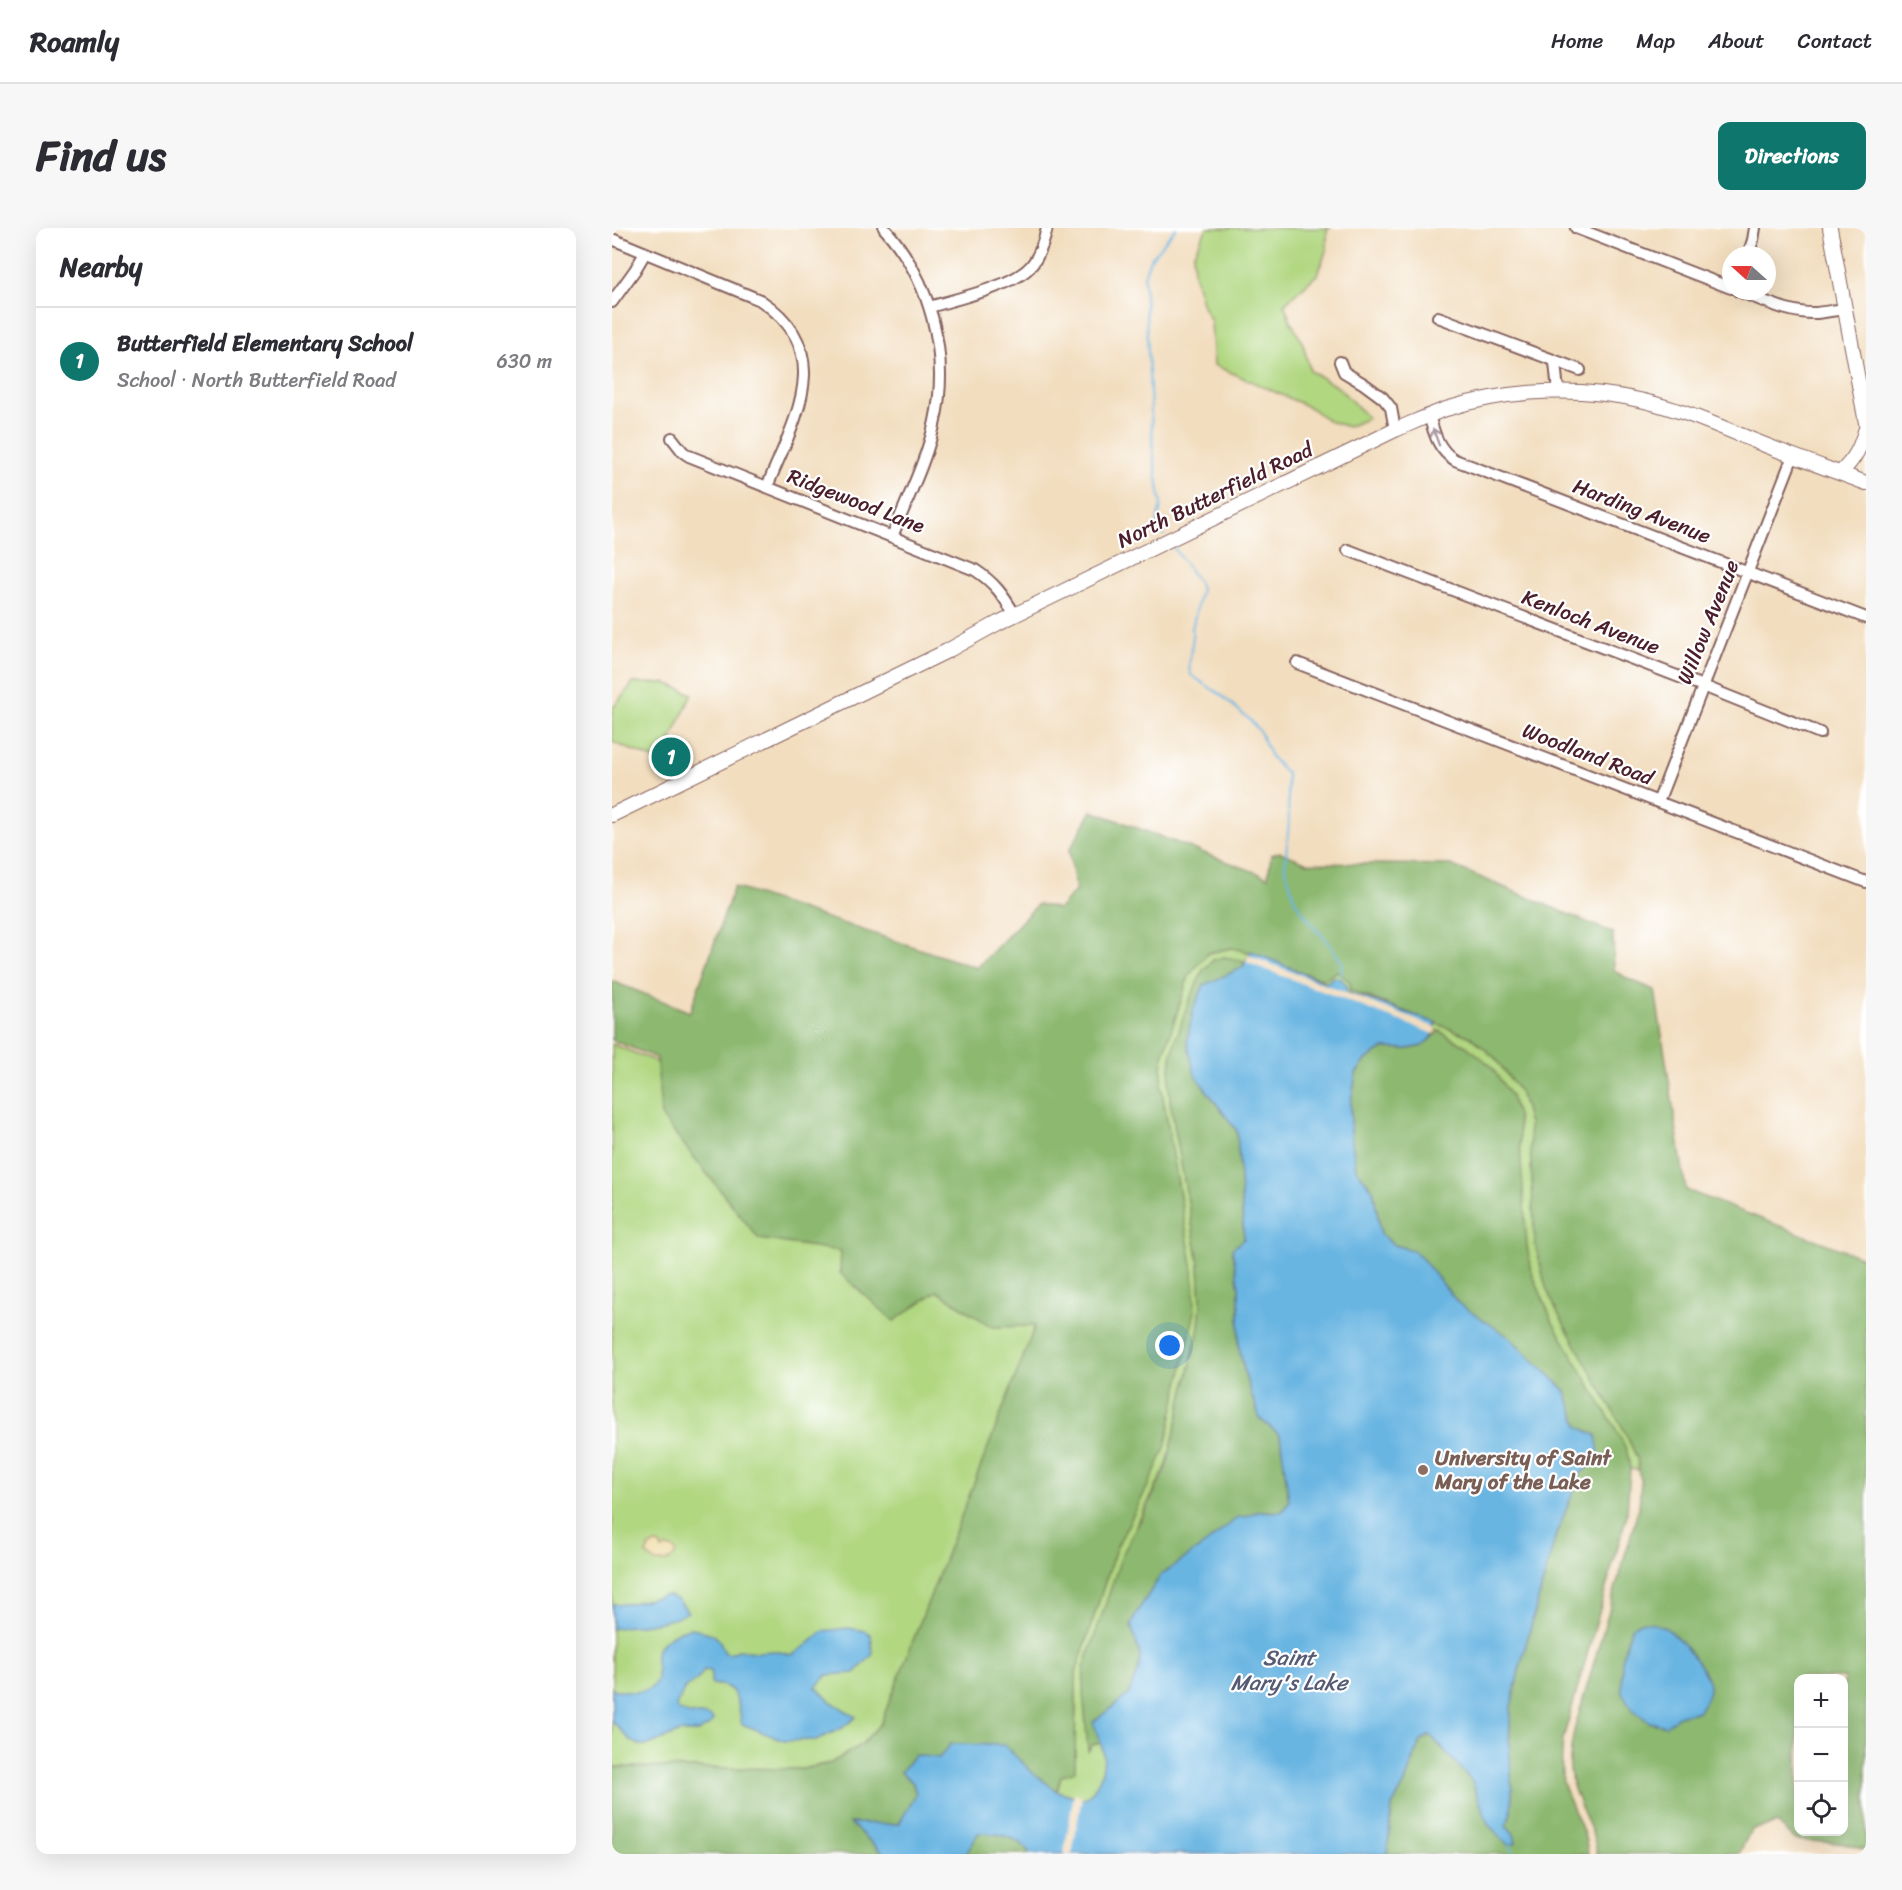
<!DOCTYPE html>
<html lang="en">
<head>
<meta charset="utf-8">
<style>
  body { margin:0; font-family:Sriracha,sans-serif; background:#f7f7f7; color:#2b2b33 }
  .controls { position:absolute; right:18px; bottom:18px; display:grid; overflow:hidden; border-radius:12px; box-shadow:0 6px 24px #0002 }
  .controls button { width:54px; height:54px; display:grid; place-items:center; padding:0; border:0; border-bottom:2px solid #e1e1e2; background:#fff; color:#2b2b33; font:30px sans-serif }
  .compass { position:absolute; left:1110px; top:18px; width:54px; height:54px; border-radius:50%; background:#fff; box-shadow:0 6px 24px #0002; rotate:291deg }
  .you { position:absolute; left:558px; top:1118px; width:21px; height:21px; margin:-15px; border:4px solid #fff; border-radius:50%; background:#1a73e8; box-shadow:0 0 0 9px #1a73e833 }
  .badge { display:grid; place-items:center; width:39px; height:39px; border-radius:50%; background:#0f766e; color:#fff; font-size:20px; font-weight:700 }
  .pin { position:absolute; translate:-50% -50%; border:3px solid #fff; box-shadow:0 2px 6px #0006 }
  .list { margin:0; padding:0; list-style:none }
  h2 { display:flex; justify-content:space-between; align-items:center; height:78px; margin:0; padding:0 24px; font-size:26px }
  h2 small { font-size:20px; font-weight:400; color:#7c7c81 }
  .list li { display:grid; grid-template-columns:39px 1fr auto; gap:18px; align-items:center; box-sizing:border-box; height:108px; padding:0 24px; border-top:2px solid #e1e1e2 }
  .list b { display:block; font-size:22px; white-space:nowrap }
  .list p { margin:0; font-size:20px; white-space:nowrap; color:#7c7c81 }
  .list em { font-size:20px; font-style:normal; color:#7c7c81 }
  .icon { flex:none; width:33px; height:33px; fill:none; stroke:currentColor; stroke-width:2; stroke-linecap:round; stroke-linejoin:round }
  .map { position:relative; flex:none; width:1254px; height:1626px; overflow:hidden; border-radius:12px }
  header { display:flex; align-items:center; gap:36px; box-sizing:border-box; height:84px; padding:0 30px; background:#fff; border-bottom:2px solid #e1e1e2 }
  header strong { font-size:28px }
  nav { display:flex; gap:33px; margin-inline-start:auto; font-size:21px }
  .intro { display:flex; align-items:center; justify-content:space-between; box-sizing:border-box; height:144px; padding:0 36px }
  h1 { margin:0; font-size:42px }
  .button { padding:15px 27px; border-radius:12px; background:#0f766e; color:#fff; font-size:21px; font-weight:700 }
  main { display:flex; gap:36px; padding:0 36px }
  aside { flex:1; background:#fff; border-radius:12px; box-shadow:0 6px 24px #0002 }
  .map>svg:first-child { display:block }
  .green { fill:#b1d781; stroke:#7e7b56; stroke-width:1.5 }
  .forest { fill:#8cb86f; stroke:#6b6c4d; stroke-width:1.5; fill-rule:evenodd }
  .sand { fill:#eeda9e; stroke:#9c7c64; stroke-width:1.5 }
  .water { fill:#69b5e2; stroke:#5a6a86; stroke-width:1.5 }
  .pier { fill:#f2ddbe }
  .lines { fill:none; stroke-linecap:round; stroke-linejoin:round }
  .stream { stroke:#69b5e2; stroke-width:2 }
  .minor-casing { stroke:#85625e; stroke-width:14 }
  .major-casing { stroke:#85625e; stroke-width:16 }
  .minor { stroke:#fff; stroke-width:10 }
  .major { stroke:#fff; stroke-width:14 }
  .oneway { stroke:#ae9aa0 }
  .education-dot { fill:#8d6e63; stroke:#fff; stroke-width:2 }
  .labels { text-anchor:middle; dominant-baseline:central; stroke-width:4.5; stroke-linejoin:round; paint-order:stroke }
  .street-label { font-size:21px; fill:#4a1f2b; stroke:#fff }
  .education-label { font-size:21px; font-weight:bold; fill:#785e54; stroke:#fff; text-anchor:start }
  .water-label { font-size:22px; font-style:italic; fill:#565b74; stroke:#fff }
</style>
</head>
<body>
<header>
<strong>Roamly</strong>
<nav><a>Home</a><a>Map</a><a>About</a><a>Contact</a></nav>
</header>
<div class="intro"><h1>Find us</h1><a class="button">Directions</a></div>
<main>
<aside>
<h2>Nearby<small></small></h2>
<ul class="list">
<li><span class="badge">1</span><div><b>Butterfield Elementary School</b><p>School · North Butterfield Road</p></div><em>630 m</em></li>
</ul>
</aside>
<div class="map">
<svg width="1254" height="1626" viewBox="0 0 1254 1626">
  <rect width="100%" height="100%" fill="#fff"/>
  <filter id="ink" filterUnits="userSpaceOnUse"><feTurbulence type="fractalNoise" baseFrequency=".0167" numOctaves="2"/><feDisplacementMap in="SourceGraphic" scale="12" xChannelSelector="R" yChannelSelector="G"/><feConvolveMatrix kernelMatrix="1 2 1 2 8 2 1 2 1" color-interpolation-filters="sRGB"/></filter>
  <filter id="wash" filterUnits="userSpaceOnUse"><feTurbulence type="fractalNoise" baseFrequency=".008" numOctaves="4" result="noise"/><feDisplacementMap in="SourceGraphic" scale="24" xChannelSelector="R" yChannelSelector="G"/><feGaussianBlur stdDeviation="1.35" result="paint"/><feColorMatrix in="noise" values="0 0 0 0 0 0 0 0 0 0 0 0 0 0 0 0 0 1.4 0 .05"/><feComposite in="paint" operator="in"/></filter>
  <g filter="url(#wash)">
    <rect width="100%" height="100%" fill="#f2ddbe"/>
    <path class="green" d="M595,0H718L715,2V20L706,46L672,76L679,94L691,116L698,143L726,159L756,190L736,199L717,193L699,180L602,137L599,93L591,78L582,45L581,27Z
      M21,455H54L80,466L49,534L0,514V481Z
      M620,720L633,723L711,752L726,743L738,754V762L859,809L883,830L909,866L917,895L923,1016L1013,1204L1025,1230L1027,1242L1018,1241L1015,1224L941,1095L920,1045L879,838L854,818L827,803L633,733L612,729L563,814L557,851L558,873L587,1034L589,1075L587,1100L555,1237L524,1298L477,1522L480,1517L489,1515C496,1534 490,1560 473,1571L445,1563L464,1487V1444L504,1320L537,1256L581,1043L549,858L551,828L577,747L596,725Z
      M0,816L462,998L281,1468L269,1495L249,1517L219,1535L191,1541L0,1539Z"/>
    <path class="forest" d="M480,583L656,649L659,627L668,624L696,635L839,637L1001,705L1002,742L1016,751L1043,762L1074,962L1254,1031V1622L1228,1615L1184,1612L1165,1595L1139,1602L1127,1626H985C982,1596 960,1571 958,1541C957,1528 960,1515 962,1503L1027,1279L1029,1253L1025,1230L1013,1204L945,1084L934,1060L923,1016L917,895L909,866L883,830L859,809L738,762V754L725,743L712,752L633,723L620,720L596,725L577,747L551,828L549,858L581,1043L583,1083L553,1220L537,1256L504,1320L464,1444L463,1543L449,1548L445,1563L421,1545L327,1530L289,1544L301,1555L304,1566L287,1596H239L272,1626H0V1539L191,1541L219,1535L249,1517L269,1495L423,1098L380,1099L325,1063L282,1093L228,1045L229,1023L147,1011L49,888L45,830L0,812V753L78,784L122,659L365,740L426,676L447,681L464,662L457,623ZM1020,1400L1087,1483L1066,1488L1010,1433L1014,1415ZM1186,1450H1232V1604H1186Z
      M612,729L633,733L630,740L592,757L581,782L583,847L625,903L632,1011L620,1021L627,1059V1119L634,1150L648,1191L668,1207L677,1273L671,1283C662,1285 654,1282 645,1284C637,1286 635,1291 626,1290L595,1315L549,1347L525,1384L519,1397L528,1427L527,1440L516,1467L482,1494L489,1515L480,1517L476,1523L471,1463L472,1440L510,1327L536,1278L555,1237L587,1100L589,1075L587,1035L558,873L557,851L559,831L563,814L577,773L591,742L601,732Z
      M827,803L854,818L866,827L879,838L899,868L906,891L915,1018L920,1045L941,1095L1008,1208L1015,1224L1018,1241L1015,1286L951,1511C950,1525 948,1540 951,1554C958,1579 974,1600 976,1626H775L780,1578L792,1557L808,1514L819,1506L860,1553L876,1596L902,1606L894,1597L899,1586L900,1564L897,1515L899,1479L907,1442L944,1306L969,1245L982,1235L984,1207L967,1199L953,1162L935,1145L846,1075L808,1028L800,1022L782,1017L769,1006L761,962L744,941L739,908V874L744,845L755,831L772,820L796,821L810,818Z
      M366,1605C384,1605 409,1609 418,1626H354Z"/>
    <path class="sand" d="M44,1316L48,1317L50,1322L54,1319L62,1321L64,1325C60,1334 52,1335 43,1334L34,1326L38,1318Z"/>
    <path class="water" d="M639,723L714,755L721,749L728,750L734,756L735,764L825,795L820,809L810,818L796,821L772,820L755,831L744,845L739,874V908L744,941L761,962L769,1006L782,1017L800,1022L808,1028L846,1075L897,1109L953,1162L967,1199L984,1207L987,1225L982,1235L969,1245L944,1306L907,1442L899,1479L897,1515L900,1564L899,1586L894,1597L902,1606L904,1615L896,1617L876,1596L860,1553L818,1507L808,1514L792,1557L780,1578L775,1626H418C409,1609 385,1605 366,1605L354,1626H272L238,1595L287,1596L304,1566L301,1555L289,1544L302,1527L327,1530L339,1516L392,1517L421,1545L445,1563L472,1571C479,1567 484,1559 487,1552C497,1529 489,1516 481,1494L516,1467L527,1440L528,1427L519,1397L525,1384L549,1347L595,1315L626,1289C635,1291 637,1286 645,1284C654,1282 662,1285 671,1283L677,1273L668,1207L648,1191L634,1150L627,1119V1059L620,1021L632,1011L625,903L583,847L575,813L581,782L592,757L630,740Z
      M55,1367L67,1372L76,1384C59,1396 21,1397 0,1401V1376H15Z
      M1028,1394C1038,1394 1046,1396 1055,1401C1066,1408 1096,1444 1097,1457C1098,1466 1092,1475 1087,1483L1066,1488L1054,1498L1037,1494L1020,1481L1010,1465V1433L1014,1415L1020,1400Z
      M80,1400C98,1406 107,1404 112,1424L118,1426L126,1422L145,1424L164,1423L180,1427L195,1417L211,1403L236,1400L253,1403L259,1407L261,1426L243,1445L215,1447L204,1459L218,1473L244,1489L230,1500L204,1512L172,1513L130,1496C127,1484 127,1463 113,1458C107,1456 104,1458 99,1455V1443L92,1442L86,1451L73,1460L64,1478L67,1483L77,1486L98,1488L101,1491L99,1496L86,1504H68L36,1517H28L19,1513L2,1495H0V1461C12,1464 42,1469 45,1450C46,1442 43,1434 44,1426C46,1413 68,1401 80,1400Z"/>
    <path class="pier" d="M636,727L825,800L822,806L634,734Z
      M462,1565L470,1568L460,1626H452Z"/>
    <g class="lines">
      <path class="stream" d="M552,307L545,296L549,277L541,222L532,48L538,31L564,0
        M559,316L587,355L589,362L580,401L581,408L577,439L579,447L609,467L639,493L648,504L659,529L675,546L677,593L673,639L683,673L703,701L712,709L730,734L728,750
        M898,1616L901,1626"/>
    </g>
  </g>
  <g filter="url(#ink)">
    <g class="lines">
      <defs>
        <path id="minor" d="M272,0C318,51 338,125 323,193C315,232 295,271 280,309
          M964,0L1119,60
          M0,11L148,72C226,123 182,192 155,259
          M1136,27L1141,12L1143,0
          M1126,63C1151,72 1177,86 1204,85C1214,84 1224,82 1233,81
          M0,74L23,42L33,25
          M317,79C344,71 399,59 418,39C428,28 432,14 435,0
          M826,89L968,142
          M728,134L732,144L752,156L771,170L779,180L783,202
          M943,134L946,164
          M817,187C822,205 826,222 843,232L1254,390
          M60,210L71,224L77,228L363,342C383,355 391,367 403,387
          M736,322L1091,458L1208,505
          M685,435L1254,654
          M1046,574L1181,228"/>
        <path id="major" d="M1218,0L1254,195
          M1228,245C1244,230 1248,220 1254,200
          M0,587L335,423L386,395L783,202C800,195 817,187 834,181C898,161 967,158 1032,173C1070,182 1107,198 1143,213C1180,228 1217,241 1254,255"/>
      </defs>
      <use href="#minor" class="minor-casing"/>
      <use href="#major" class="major-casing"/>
      <use href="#minor" class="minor"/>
      <use href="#major" class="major"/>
    </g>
    <defs><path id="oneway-shaft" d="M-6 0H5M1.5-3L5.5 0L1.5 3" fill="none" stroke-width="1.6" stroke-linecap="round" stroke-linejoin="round" transform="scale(1.5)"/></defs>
    <use class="oneway" href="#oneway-shaft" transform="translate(824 209) rotate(-110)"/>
  </g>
  <circle class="education-dot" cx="811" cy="1242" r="6"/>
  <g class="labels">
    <g class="street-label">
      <text transform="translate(603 267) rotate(-26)">North Butterfield Road</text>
      <text transform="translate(244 273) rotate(21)">Ridgewood Lane</text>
      <text transform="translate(1030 283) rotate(21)">Harding Avenue</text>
      <text transform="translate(979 394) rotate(21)">Kenloch Avenue</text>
      <text transform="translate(1096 394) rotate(-68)">Willow Avenue</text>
      <text transform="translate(976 526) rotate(21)">Woodland Road</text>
    </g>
    <g class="education-label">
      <text x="823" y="1230">University of Saint<tspan x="823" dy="24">Mary of the Lake</tspan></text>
    </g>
    <g class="water-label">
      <text x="677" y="1429">Saint<tspan x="677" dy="25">Mary's Lake</tspan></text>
    </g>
  </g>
</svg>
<div class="controls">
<button>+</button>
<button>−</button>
<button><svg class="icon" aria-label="locate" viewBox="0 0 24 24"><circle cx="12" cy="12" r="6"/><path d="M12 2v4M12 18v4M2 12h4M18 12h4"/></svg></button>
</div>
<svg class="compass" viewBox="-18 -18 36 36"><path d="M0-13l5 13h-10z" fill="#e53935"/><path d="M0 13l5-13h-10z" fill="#7c7c81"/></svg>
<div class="you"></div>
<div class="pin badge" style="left:59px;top:529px">1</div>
</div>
</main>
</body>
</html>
